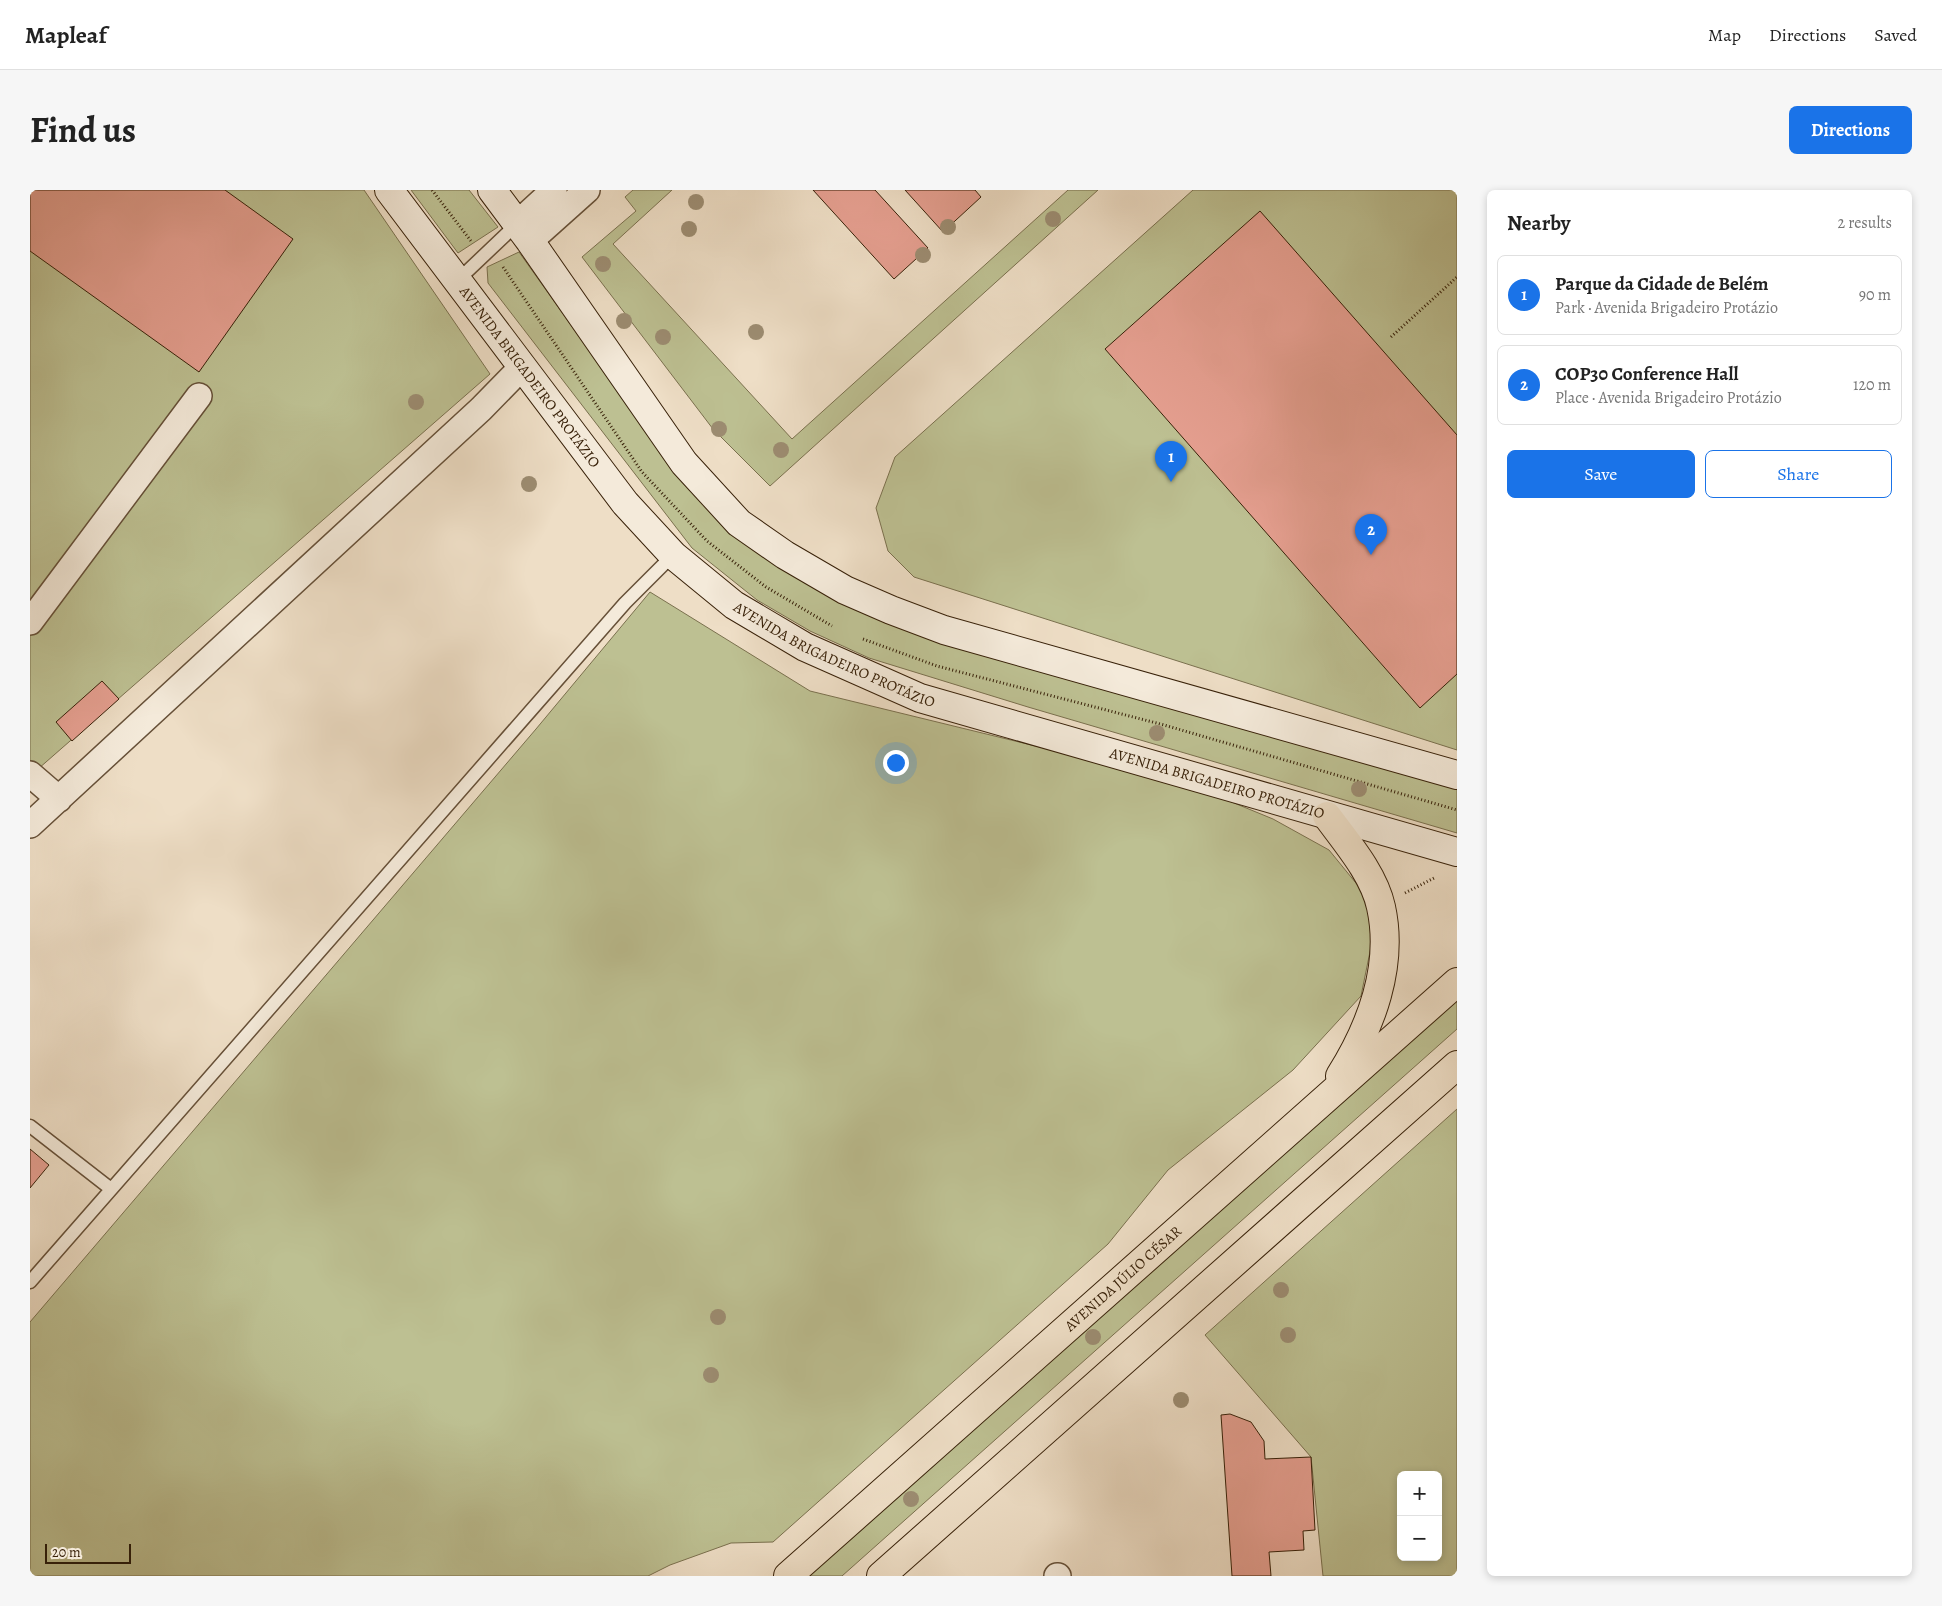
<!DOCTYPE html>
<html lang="en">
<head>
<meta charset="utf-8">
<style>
  body { margin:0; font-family:Alegreya,serif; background:#f6f6f6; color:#222 }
  .controls { position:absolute; right:15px; bottom:15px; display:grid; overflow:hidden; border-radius:8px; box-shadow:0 2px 8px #0003 }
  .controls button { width:45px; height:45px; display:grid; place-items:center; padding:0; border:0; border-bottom:1px solid #e0e0e0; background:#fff; color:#222; font:25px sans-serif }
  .scale { position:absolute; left:15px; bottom:12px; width:86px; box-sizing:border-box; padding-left:5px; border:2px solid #382109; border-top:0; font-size:14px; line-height:18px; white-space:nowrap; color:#382109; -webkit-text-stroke:4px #f4eada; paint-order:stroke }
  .you { position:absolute; left:865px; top:572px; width:18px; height:18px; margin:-12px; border:4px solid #fff; border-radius:50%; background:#1a73e8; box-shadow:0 0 0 8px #1a73e833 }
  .badge { display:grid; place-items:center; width:32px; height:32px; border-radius:50%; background:#1a73e8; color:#fff; font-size:16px; font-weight:700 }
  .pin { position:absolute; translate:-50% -41px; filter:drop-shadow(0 1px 2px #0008) }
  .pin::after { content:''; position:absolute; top:26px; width:18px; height:15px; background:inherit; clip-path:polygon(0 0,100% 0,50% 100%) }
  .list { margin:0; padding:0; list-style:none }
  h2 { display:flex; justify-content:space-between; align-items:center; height:65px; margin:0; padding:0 20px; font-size:21px }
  h2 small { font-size:16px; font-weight:400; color:#767676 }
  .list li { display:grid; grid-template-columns:32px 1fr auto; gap:15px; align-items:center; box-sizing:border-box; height:80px; margin:0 10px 10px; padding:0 10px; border:1px solid #e0e0e0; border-radius:8px }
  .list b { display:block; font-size:19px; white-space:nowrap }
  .list p { margin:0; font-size:16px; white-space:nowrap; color:#767676 }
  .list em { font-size:16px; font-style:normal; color:#767676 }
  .actions { display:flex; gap:10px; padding:15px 20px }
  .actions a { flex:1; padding:11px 0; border:1px solid #1a73e8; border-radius:8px; text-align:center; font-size:18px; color:#1a73e8 }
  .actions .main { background:#1a73e8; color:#fff }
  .map { position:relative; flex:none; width:1427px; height:1386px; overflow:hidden; border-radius:8px }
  header { display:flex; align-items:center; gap:30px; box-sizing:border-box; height:70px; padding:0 25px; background:#fff; border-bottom:1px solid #e0e0e0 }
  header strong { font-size:24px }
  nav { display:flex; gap:28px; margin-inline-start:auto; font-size:18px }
  .intro { display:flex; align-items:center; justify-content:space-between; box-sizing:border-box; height:120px; padding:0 30px }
  h1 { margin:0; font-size:35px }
  .button { padding:12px 22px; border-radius:8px; background:#1a73e8; color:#fff; font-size:18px; font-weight:700 }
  main { display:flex; gap:30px; padding:0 30px }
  aside { flex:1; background:#fff; border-radius:8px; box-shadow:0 2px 8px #0003 }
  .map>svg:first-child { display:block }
  .green { fill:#bdc092; stroke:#7a704e; fill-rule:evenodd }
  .building { fill:#e59f90; stroke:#382109 }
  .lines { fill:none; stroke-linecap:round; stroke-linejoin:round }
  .service-casing { stroke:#665038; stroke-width:15 }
  .minor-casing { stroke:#665038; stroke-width:28 }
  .secondary-casing { stroke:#382109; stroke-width:30 }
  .primary-casing { stroke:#382109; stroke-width:30 }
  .path { stroke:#382109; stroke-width:3; stroke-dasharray:1 2.5; stroke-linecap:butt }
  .service { stroke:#f4eada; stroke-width:12 }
  .minor { stroke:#f4eada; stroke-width:25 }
  .secondary { stroke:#f4eada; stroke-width:28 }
  .primary { stroke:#eedec6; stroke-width:28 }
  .tree { fill:#9c8c71 }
  .labels { text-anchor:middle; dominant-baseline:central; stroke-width:5; stroke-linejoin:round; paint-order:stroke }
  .street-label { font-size:15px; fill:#382109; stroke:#f4eada }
</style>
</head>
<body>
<header>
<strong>Mapleaf</strong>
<nav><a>Map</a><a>Directions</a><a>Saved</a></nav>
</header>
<div class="intro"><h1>Find us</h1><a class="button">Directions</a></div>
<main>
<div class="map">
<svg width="1427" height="1386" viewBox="0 0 1427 1386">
  <rect width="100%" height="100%" fill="#eedec6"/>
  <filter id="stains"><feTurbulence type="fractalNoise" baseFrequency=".004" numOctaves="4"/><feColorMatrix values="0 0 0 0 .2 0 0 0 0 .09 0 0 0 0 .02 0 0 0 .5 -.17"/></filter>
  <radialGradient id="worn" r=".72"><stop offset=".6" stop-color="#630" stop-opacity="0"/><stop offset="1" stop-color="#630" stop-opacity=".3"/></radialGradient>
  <path class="green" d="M0,0H334L460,184L0,586Z
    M381,0H439L468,37L428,63Z
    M603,0H642L583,54L762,249L1038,0H1068L740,296L683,239L552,67L606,21L595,7Z
    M1163,0H1427V560L884,387L858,361L846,318L865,267Z
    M489,62L568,173L681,316L795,399L1427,596V643L998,517L839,468L780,441L727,410L662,358L458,93L457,77Z
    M620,402L780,501L1153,592L1243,629L1299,660L1330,698L1345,737L1331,806L1263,880L1138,980L1078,1054L743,1352L701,1353L640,1375L618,1386H0V1132L506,539Z
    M1427,809V839L812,1386H779Z
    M1427,919V1386H1293L1281,1267L1175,1145ZM1371,1285H1408V1367H1371Z"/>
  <path class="building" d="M0,0H195L263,49L169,182L0,61Z
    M783,0H845L898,58L864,89Z
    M875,0H945L951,7L913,42Z
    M1230,21L1427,245V484L1390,518L1075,159Z
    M72,491L89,509L42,551L26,532Z
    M0,959L19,975L0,998Z
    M1200,1224L1221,1232L1234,1251L1235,1269L1281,1267L1285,1340L1273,1341L1274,1360L1239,1362L1241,1386H1202L1191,1225Z"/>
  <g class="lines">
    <defs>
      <path id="service" d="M427,91L487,34
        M0,936L81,999
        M0,1092L595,413L643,365"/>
      <path id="minor" d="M487,34L524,0
        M500,51L557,0
        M0,432L169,206
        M0,584L29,609
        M0,635L451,219L492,177
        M1027,1386H1028"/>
      <g id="secondary">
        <path id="s1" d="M359,0L595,313L643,365L704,415L775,457L890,508L1427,662"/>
        <path d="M462,0L500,51L654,273L709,333L755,365L815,400L861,420L914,440L1427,585"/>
      </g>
      <g id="primary">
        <path d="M1297,626C1316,652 1344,684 1351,717C1364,776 1341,837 1310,886"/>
        <path id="s2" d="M758,1386L1427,792"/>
        <path d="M851,1386L1427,875"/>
      </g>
    </defs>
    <use href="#service" class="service-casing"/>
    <use href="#minor" class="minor-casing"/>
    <use href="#secondary" class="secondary-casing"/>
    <use href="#primary" class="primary-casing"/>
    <path class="path" d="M402,0L441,51
      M473,77L612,282L677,351L736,397L802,436
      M1361,147L1427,87
      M833,449L907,476L1134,535L1427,620
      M1375,703L1406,687"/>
    <use href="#service" class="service"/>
    <use href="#minor" class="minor"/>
    <use href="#secondary" class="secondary"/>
    <use href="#primary" class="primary"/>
  </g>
  <g class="tree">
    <circle cx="666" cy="12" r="8"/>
    <circle cx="1023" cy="29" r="8"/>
    <circle cx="918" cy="37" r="8"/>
    <circle cx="659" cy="39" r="8"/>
    <circle cx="893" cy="65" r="8"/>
    <circle cx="573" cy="74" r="8"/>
    <circle cx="594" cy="131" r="8"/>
    <circle cx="726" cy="142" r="8"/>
    <circle cx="633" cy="147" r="8"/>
    <circle cx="386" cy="212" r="8"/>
    <circle cx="689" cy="239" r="8"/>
    <circle cx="751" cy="260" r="8"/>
    <circle cx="499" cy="294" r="8"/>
    <circle cx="1127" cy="543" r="8"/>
    <circle cx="1329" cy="599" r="8"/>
    <circle cx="1251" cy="1100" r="8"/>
    <circle cx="688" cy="1127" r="8"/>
    <circle cx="1258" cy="1145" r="8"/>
    <circle cx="1063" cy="1147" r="8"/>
    <circle cx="681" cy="1185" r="8"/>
    <circle cx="1151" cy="1210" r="8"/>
    <circle cx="881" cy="1309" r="8"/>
  </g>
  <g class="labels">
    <g class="street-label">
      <text stroke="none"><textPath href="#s1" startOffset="234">AVENIDA BRIGADEIRO PROTÁZIO</textPath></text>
      <text stroke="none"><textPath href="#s1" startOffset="654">AVENIDA BRIGADEIRO PROTÁZIO</textPath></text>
      <text stroke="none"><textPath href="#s1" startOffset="1059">AVENIDA BRIGADEIRO PROTÁZIO</textPath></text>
      <text stroke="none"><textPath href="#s2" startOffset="448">AVENIDA JÚLIO CÉSAR</textPath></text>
    </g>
  </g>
  <rect width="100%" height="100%" filter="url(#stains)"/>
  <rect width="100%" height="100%" fill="url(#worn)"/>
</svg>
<div class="controls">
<button>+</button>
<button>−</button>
</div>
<div class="scale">20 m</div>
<div class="you"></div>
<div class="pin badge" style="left:1141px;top:292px">1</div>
<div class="pin badge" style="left:1341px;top:365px">2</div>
</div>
<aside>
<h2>Nearby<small>2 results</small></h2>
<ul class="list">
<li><span class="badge">1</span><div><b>Parque da Cidade de Belém</b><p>Park · Avenida Brigadeiro Protázio</p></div><em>90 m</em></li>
<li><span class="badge">2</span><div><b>COP30 Conference Hall</b><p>Place · Avenida Brigadeiro Protázio</p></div><em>120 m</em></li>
</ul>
<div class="actions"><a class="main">Save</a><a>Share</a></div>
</aside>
</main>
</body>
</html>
